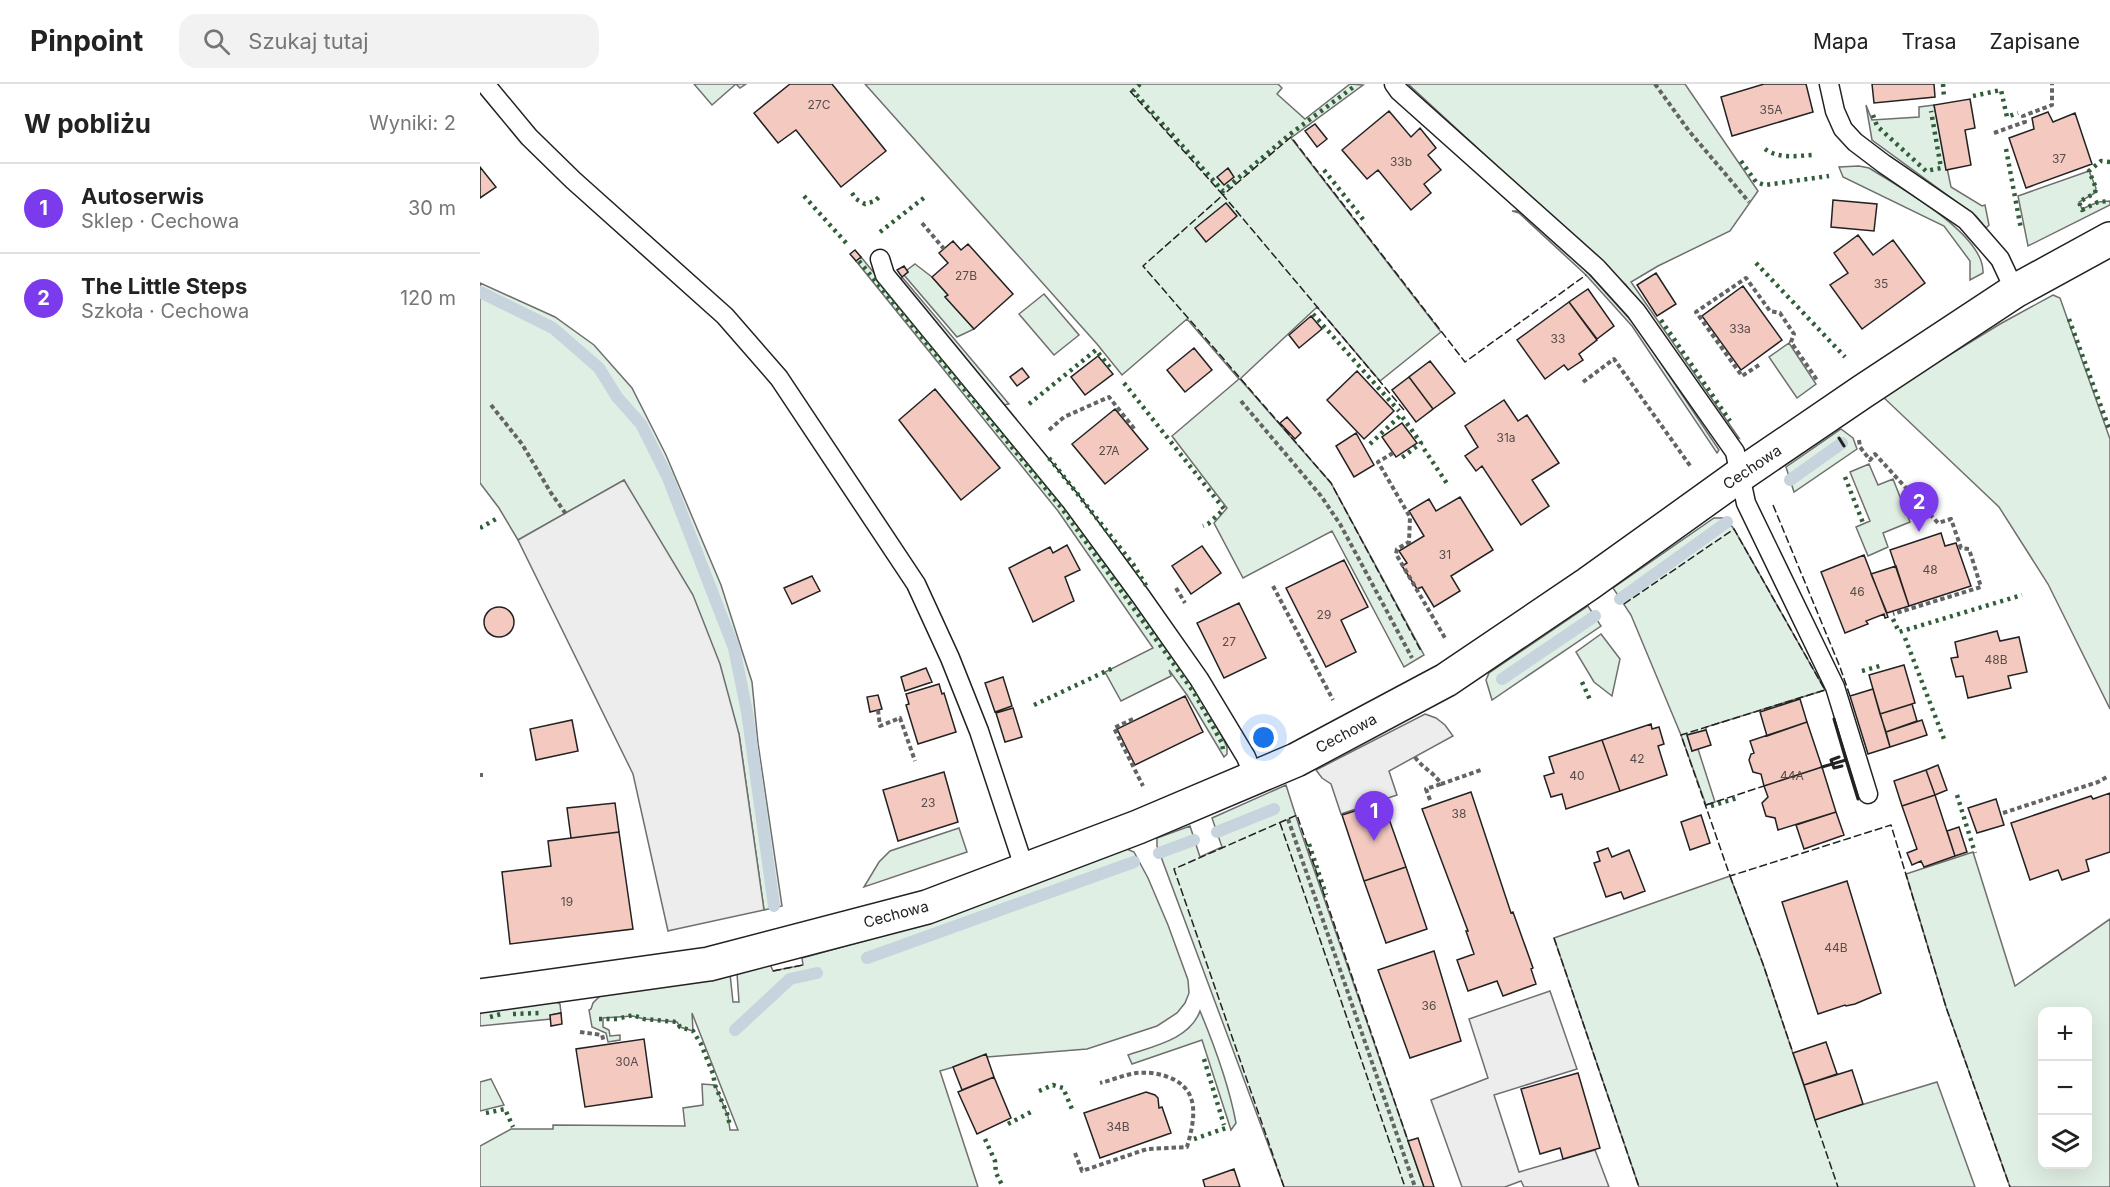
<!DOCTYPE html>
<html lang="pl">
<head>
<meta charset="utf-8">
<style>
  body { margin:0; font-family:Inter,sans-serif; background:#f2f2f2; color:#222 }
  .controls { position:absolute; right:18px; bottom:18px; display:grid; overflow:hidden; border-radius:12px; box-shadow:0 6px 24px #0002 }
  .controls button { width:54px; height:54px; display:grid; place-items:center; padding:0; border:0; border-bottom:2px solid #e0e0e0; background:#fff; color:#222; font:30px sans-serif }
  .you { position:absolute; left:784px; top:654px; width:21px; height:21px; margin:-15px; border:4px solid #fff; border-radius:50%; background:#1a73e8; box-shadow:0 0 0 9px #1a73e833 }
  .badge { display:grid; place-items:center; width:39px; height:39px; border-radius:50%; background:#7c3aed; color:#fff; font-size:20px; font-weight:700 }
  .pin { position:absolute; translate:-50% -50px; filter:drop-shadow(0 2px 3px #0008) }
  .pin::after { content:''; position:absolute; top:32px; width:21px; height:18px; background:inherit; clip-path:polygon(0 0,100% 0,50% 100%) }
  .list { margin:0; padding:0; list-style:none }
  h2 { display:flex; justify-content:space-between; align-items:center; height:78px; margin:0; padding:0 24px; font-size:26px }
  h2 small { font-size:20px; font-weight:400; color:#767676 }
  .list li { display:grid; grid-template-columns:39px 1fr auto; gap:18px; align-items:center; box-sizing:border-box; height:90px; padding:0 24px; border-top:2px solid #e0e0e0 }
  .list b { display:block; font-size:22px; white-space:nowrap }
  .list p { margin:0; font-size:20px; white-space:nowrap; color:#767676 }
  .list em { font-size:20px; font-style:normal; color:#767676 }
  .icon { flex:none; width:33px; height:33px; fill:none; stroke:currentColor; stroke-width:2; stroke-linecap:round; stroke-linejoin:round }
  .map { position:relative; flex:none; width:1630px; height:1103px; overflow:hidden }
  header { display:flex; align-items:center; gap:36px; box-sizing:border-box; height:84px; padding:0 30px; background:#fff; border-bottom:2px solid #e0e0e0 }
  header strong { font-size:28px }
  nav { display:flex; gap:33px; margin-inline-start:auto; font-size:21px }
  .search { width:420px; height:54px; background:#f2f2f2; display:flex; align-items:center; gap:15px; box-sizing:border-box; padding:0 21px; border-radius:18px; color:#767676; font-size:22px }
  main { display:flex }
  aside { flex:1; background:#fff }
  .map>svg:first-child { display:block }
  .green { fill:#e0efe3; stroke:#6f6f6f; stroke-width:1.5; fill-rule:evenodd }
  .parking { fill:#ededed; stroke:#6f6f6f; stroke-width:1.5 }
  .lines { fill:none; stroke-linecap:round; stroke-linejoin:round }
  .stream { stroke:#c7d3dd; stroke-width:12 }
  .building { fill:#f3c9c0; stroke:#222; stroke-width:1.5 }
  .lane-casing { stroke:#222; stroke-width:21 }
  .street-casing { stroke:#222; stroke-width:36 }
  .path { stroke:#646464; stroke-width:4; stroke-dasharray:4.5 3; stroke-linecap:butt }
  .lane { stroke:#fff; stroke-width:18 }
  .street { stroke:#fff; stroke-width:33 }
  .hedge { stroke:#2f5e38; stroke-width:4.5; stroke-dasharray:3 4.5; stroke-linecap:butt }
  .fence { stroke:#222; stroke-width:1.5; stroke-dasharray:8 3; stroke-linecap:butt }
  .wall { stroke:#222; stroke-width:3 }
  .labels { text-anchor:middle; dominant-baseline:central; stroke-width:4.5; stroke-linejoin:round; paint-order:stroke }
  .number-label { font-size:12px; fill:#564c4a }
  .street-label { font-size:15px; fill:#222; stroke:#fff }
</style>
</head>
<body>
<header>
<strong>Pinpoint</strong>
<div class="search"><svg class="icon" aria-label="search" viewBox="0 0 24 24"><circle cx="10" cy="10" r="6"/><path d="M15 15l6 6"/></svg>Szukaj tutaj</div>
<nav><a>Mapa</a><a>Trasa</a><a>Zapisane</a></nav>
</header>
<main>
<aside>
<h2>W pobliżu<small>Wyniki: 2</small></h2>
<ul class="list">
<li><span class="badge">1</span><div><b>Autoserwis</b><p>Sklep · Cechowa</p></div><em>30 m</em></li>
<li><span class="badge">2</span><div><b>The Little Steps</b><p>Szkoła · Cechowa</p></div><em>120 m</em></li>
</ul>
</aside>
<div class="map">
<svg width="1630" height="1103" viewBox="0 0 1630 1103">
  <rect width="100%" height="100%" fill="#fff"/>
  <path class="green" d="M214,0H266L260,4L256,0L232,21Z
    M385,0H798L802,4L797,10L825,35L870,0L883,1L811,54L961,248L900,297L837,223L760,295L851,399L944,571L924,583L852,447L763,494L734,439L747,424L692,352L759,295L707,235L642,291L617,260Z
    M928,0H1205L1278,107L1250,147L1178,182L1151,198L1259,354L1253,352L1146,201Z
    M1386,21L1392,36L1439,33V23L1454,21L1471,103L1502,122L1505,121L1509,141L1506,144L1496,132L1392,56Z
    M1379,82L1389,84C1419,103 1505,150 1503,189L1490,196V177L1464,142L1363,93L1359,83Z
    M1609,87L1616,104L1615,109L1599,118L1602,125L1618,118L1630,117V121L1548,162L1538,112Z
    M1032,127H1041L1106,187L1156,242L1239,366L1237,369L1152,242L1106,191L1039,129Z
    M381,173C475,288 572,400 657,522C689,567 724,612 747,663V670L744,673L707,611L689,586L691,592L641,617L625,588L673,564L578,427L376,177Z
    M435,180L452,193L468,211L465,213L494,245L477,253L424,191L428,188L427,186Z
    M422,193L529,320L523,321L421,198Z
    M0,199L75,233L114,261L152,304L186,371L241,501L272,598L278,659L302,822L284,826L259,650L144,396L38,456L19,424L0,399Z
    M564,210L599,251L574,271L539,230Z
    M1573,211L1580,214L1630,355V625L1568,500L1519,423L1402,312L1520,240Z
    M1309,259L1336,300L1317,314L1289,273Z
    M1361,345L1373,354L1377,365L1314,408L1306,383Z
    M1389,380L1398,401L1413,395L1430,438L1403,449L1408,463L1388,472L1376,443L1390,437L1370,388Z
    M1234,434H1245L1254,445L1345,606L1226,643V646L1207,651L1212,667L1218,665L1235,718L1226,721L1201,651L1151,531L1133,504Z
    M1108,522L1121,542L1012,616L1006,596L1009,589Z
    M1121,550L1140,575L1132,612L1114,598L1096,568Z
    M806,701L820,745L944,1103H804L677,762V754L710,742L720,773L742,763L732,734Z
    M479,744L487,768L384,803L399,778L410,767Z
    M647,765L654,768L668,794L688,841L708,896L709,909L705,919L697,929L677,942L607,965L507,973L460,987L498,1103H0V1062L31,1045H73V1041L205,1042L203,1024L223,1021L222,1000L235,1001L248,1032L250,1046H258L212,929L213,947L200,943L197,938L164,935L153,932L123,934V943L129,946L130,952L140,951V956L128,958L126,949L112,943L109,926L111,925L113,919L122,910L250,890L253,918H259L257,889L290,880L293,887L323,881L322,874L398,853Z
    M1493,768L1535,902L1630,835V1103H1530L1466,923L1426,790ZM1562,928H1608V1080H1562Z
    M1250,792L1283,880L1335,1035L1457,998L1495,1103H1159L1074,854Z
    M72,915L80,920L81,929L70,931L71,935L0,942V924Z
    M720,927C735,963 749,1001 756,1039L751,1046L722,956L652,980L648,971C674,962 710,955 720,927Z
    M11,995L24,1021L0,1027V998Z"/>
  <path class="parking" d="M144,396L213,511L240,580L259,650L284,826L192,846L188,847L153,690L38,456Z
    M945,630L956,634L965,641L973,652L909,687L917,711L861,730L851,700L842,694L836,686Z
    M1070,907L1097,985L1014,1011L1039,1088L1115,1066L1129,1103H1044L1041,1097L1025,1103H982L951,1016L1008,994L989,935Z"/>
  <g class="lines">
    <path class="stream" d="M0,208L73,244L119,284L137,313L161,340L188,394L254,564L267,628L294,822
      M1310,396L1362,359
      M1140,515L1247,438
      M1022,595L1115,532
      M737,748L794,725
      M679,769L714,756
      M387,874L654,778
      M255,946L310,895L337,889"/>
  </g>
  <path class="building" d="M310,0H352L406,67L361,103L316,46L298,59L274,29Z
    M1284,0H1326L1333,28L1252,52L1241,13Z
    M1392,0H1454L1455,13L1394,19Z
    M1490,15L1495,44L1485,46L1491,81L1466,86L1454,21Z
    M909,27L931,53L940,44L956,64L948,71L961,86L944,100L951,109L931,126L898,86L887,95L862,66Z
    M1568,28L1573,38L1595,29L1612,80L1546,104L1529,54L1554,45L1552,34Z
    M835,40L847,55L837,63L825,47Z
    M0,83L16,103L0,114Z
    M748,84L754,93L744,101L737,93Z
    M1353,116L1397,120L1394,147L1351,143Z
    M746,119L757,132L726,158L715,144Z
    M1378,151L1393,171L1413,156L1445,199L1382,245L1350,201L1368,189L1354,169Z
    M473,157L481,166L488,160L533,210L494,245L465,213L468,211L452,193L468,179L459,169Z
    M375,166L381,173L376,177L370,170Z
    M424,182L428,188L422,193L417,186Z
    M1176,189L1196,220L1177,232L1157,201Z
    M1263,202L1302,256L1261,286L1222,232Z
    M1108,205L1134,242L1117,255L1089,218Z
    M1089,218L1117,256L1099,270L1103,276L1088,286L1084,281L1065,295L1037,256Z
    M831,232L842,245L819,264L809,251Z
    M714,264L732,286L705,308L687,286Z
    M618,272L633,290L605,311L591,293Z
    M950,277L975,309L953,325L929,293Z
    M542,284L549,293L537,302L530,293Z
    M877,287L914,327L884,355L847,316Z
    M929,293L953,325L936,338L912,306Z
    M455,305L520,384L481,416L419,336Z
    M1024,316L1038,337L1047,331L1079,379L1052,396L1069,422L1041,441L1002,382L996,387L985,372L998,363L985,342Z
    M635,325L668,365L625,400L592,360Z
    M807,333L821,349L815,355L800,339Z
    M922,339L937,359L916,373L902,353Z
    M876,349L894,381L874,393L856,362Z
    M980,413L1013,466L971,492L980,507L954,523L942,503L937,505L922,482L927,479L919,467L944,452L929,427L949,415L956,427Z
    M1461,449L1465,462L1476,459L1491,502L1429,522L1410,466Z
    M587,461L600,486L585,493L594,517L553,538L529,484L570,463L573,469Z
    M722,462L741,489L711,510L692,482Z
    M1384,471L1408,533L1405,534L1404,530L1386,537L1388,540L1365,549L1341,488Z
    M864,476L888,523L861,536L876,568L846,583L806,504Z
    M1416,482L1429,522L1407,529L1391,490Z
    M332,492L340,507L312,520L304,504Z
    M759,519L786,574L744,594L717,539Z
    M4 538a15 15 0 1 1 30 0a15 15 0 1 1-30 0Z
    M1517,547L1520,557L1539,553L1547,588L1528,592L1531,604L1488,614L1483,592L1476,593L1471,574L1478,573L1475,558Z
    M1424,581L1435,619L1400,630L1389,591Z
    M446,584L452,598L425,607L421,593Z
    M523,593L532,622L515,628L505,599Z
    M459,600L462,610L464,609L476,648L438,660L426,621L429,620L426,610Z
    M1393,605L1410,663L1388,670L1370,612Z
    M398,611L402,625L390,628L387,613Z
    M705,612L723,648L655,681L637,645Z
    M1320,615L1327,638L1287,652L1280,628Z
    M1432,620L1437,637L1406,648L1400,630Z
    M533,624L542,653L525,658L516,629Z
    M92,636L98,667L56,676L50,645Z
    M1442,636L1447,651L1410,663L1406,648Z
    M1327,638L1342,683L1284,702L1281,690L1273,688L1269,676L1271,670L1274,669L1270,657Z
    M1171,640L1172,645L1179,643L1184,660L1178,662L1187,691L1140,707L1122,656Z
    M1226,646L1231,661L1212,667L1207,651Z
    M1122,656L1140,707L1086,725L1082,710L1071,713L1064,692L1074,689L1069,673Z
    M1458,681L1467,706L1455,711L1446,686Z
    M1342,683L1356,728L1298,746L1295,734L1286,732L1282,719L1288,713L1284,702Z
    M1446,686L1455,711L1422,722L1414,697Z
    M464,688L478,738L418,757L403,706Z
    M991,708L1031,829L1033,828L1053,884L1051,885L1056,900L1023,912L1017,897L988,907L977,876L994,870L986,847H988L942,725Z
    M1630,709V768L1606,776L1609,787L1582,796L1578,786L1550,796L1531,739L1611,712L1613,715Z
    M1455,711L1475,772L1444,783L1441,777L1432,781L1427,769L1437,765L1422,722Z
    M1516,715L1524,741L1497,749L1488,724Z
    M903,718L926,783L884,797L862,731Z
    M135,719L139,748L91,754L87,724Z
    M1356,728L1364,751L1324,765L1316,741Z
    M1221,731L1230,759L1210,766L1201,738Z
    M1479,743L1487,768L1475,772L1467,747Z
    M139,748L153,845L30,860L22,788L71,782L68,757Z
    M1128,764L1132,773L1149,766L1165,807L1144,815L1141,808L1126,813L1114,779L1120,777L1117,768Z
    M926,783L947,845L906,859L884,797Z
    M1367,797L1401,909L1375,920L1366,922L1365,921L1338,930L1302,818Z
    M954,867L981,957L930,974L898,886Z
    M81,929L82,940L71,942L70,931Z
    M164,955L172,1013L105,1023L96,965Z
    M1346,958L1357,990L1324,1001L1313,969Z
    M506,970L514,993L482,1006L473,983Z
    M1372,986L1383,1020L1335,1036L1324,1001Z
    M1098,989L1120,1064L1083,1075L1080,1064L1060,1070L1041,1005Z
    M514,993L531,1034L497,1050L478,1008Z
    M666,1008L675,1011L678,1014L679,1024L682,1023L691,1049L620,1074L604,1029Z
    M938,1054L954,1103H944L928,1057Z
    M754,1085L760,1103H725L723,1096Z"/>
  <g class="lines">
    <defs>
      <path id="lane" d="M5,0L49,53L93,96L245,232L299,294L436,500L470,574L499,647L545,786
        M914,0L919,7L1117,184L1156,227L1255,368L1266,419L1355,603L1388,710
        M1349,0L1355,27L1363,45L1375,58L1404,80L1486,136L1520,175L1535,207
        M400,175L405,191L591,417L660,511L719,595L766,673L775,695"/>
      <path id="street" d="M0,912L229,880L447,823L658,743L816,676L966,596L1108,500L1260,391L1382,308L1535,207L1630,155"/>
    </defs>
    <use href="#lane" class="lane-casing"/>
    <use href="#street" class="street-casing"/>
    <path class="path" d="M1175,0L1209,47L1269,118
      M1514,49L1545,38L1543,32L1572,21V0
      M442,139L464,165
      M1279,281L1262,292L1216,228L1266,194L1290,227L1300,229L1314,250L1311,258L1337,296
      M1103,298L1134,275L1211,383
      M761,317L841,412L860,440L932,574
      M11,321L42,360L71,409L86,430
      M569,346L584,333L629,313L656,347
      M1379,356L1380,363L1390,376L1395,370L1458,439L1471,435L1481,464L1489,465L1501,503L1413,530
      M913,369L898,378L930,433L929,458L917,465L916,470L965,554
      M793,502L853,616
      M696,504L705,519
      M398,626L400,642L420,634L435,677
      M653,635L634,644L663,702
      M935,673C942,684 954,688 961,700L1001,686
      M0,691H3
      M950,716L946,705L961,700
      M1523,729L1618,698L1627,693
      M808,735L935,1103
      M100,948L122,951L124,958
      M595,1069L602,1087L667,1065L707,1063C715,1035 721,1005 688,993C678,989 666,988 656,989C644,991 632,996 620,999"/>
    <use href="#lane" class="lane"/>
    <use href="#street" class="street"/>
    <path class="hedge" d="M660,0L653,7L743,107L809,51L876,1
      M1463,0L1464,14
      M1493,12L1521,6L1527,33L1538,29
      M1393,31L1397,42L1446,87L1461,84L1451,27
      M1285,65C1299,75 1316,72 1333,71
      M1526,65L1541,145
      M1261,77L1276,98L1285,101L1349,92
      M1630,78L1621,77L1609,87L1616,104L1615,109L1599,118L1602,126L1618,118L1630,117
      M844,86L886,139
      M372,109L376,115L385,120L395,117L400,112
      M324,112L368,161
      M400,148L445,113
      M379,177L580,422L713,607L742,659L743,666
      M1276,179L1365,273
      M833,230L919,327
      M1589,235L1630,347
      M1181,236L1250,337
      M644,299L744,425L728,440L723,442
      M549,320L616,266L632,286
      M890,360L921,331L941,359L919,376
      M944,365L968,401
      M569,374L653,480L667,503
      M1365,393L1383,439
      M0,444L16,435
      M1413,535L1419,548L1542,511
      M1425,554L1464,655
      M1382,587L1403,581
      M1102,598L1111,618
      M554,621L635,583
      M1477,711L1495,769
      M1231,722L1257,714
      M829,760L846,811
      M33,930L59,929
      M10,933L21,930
      M119,935H137L153,931L164,935L197,938L200,943L213,947L221,960L233,990L235,1001L248,1032L250,1043
      M724,975L744,1041
      M559,1007L573,1001L583,1004L592,1025
      M6,1029L25,1025L33,1043
      M528,1040L551,1028
      M505,1055L515,1077L516,1089L523,1103
      M714,1055L746,1044"/>
    <path class="fence" d="M650,7L743,111L663,182L851,399L941,567
      M924,326L743,111L811,53L985,278L1106,191
      M1293,421L1360,583L1370,612
      M1144,520L1254,445L1345,606L1201,651L1250,792L1411,741L1466,923L1530,1103
      M1226,721L1284,702
      M800,739L925,1103
      M1250,792L1283,880L1313,969
      M1074,854L1159,1103
      M293,887L323,881
      M1335,1036L1358,1103
      M804,1103L694,785L817,731L928,1057"/>
    <path class="wall" d="M1359,354L1364,362
      M1359,673L1351,676L1354,684L1362,682
      M1366,676L1378,715
      M1342,683L1366,676L1354,635"/>
  </g>
  <g class="labels">
    <g class="number-label">
      <text x="339" y="20">27C</text>
      <text x="1291" y="25">35A</text>
      <text x="1579" y="74">37</text>
      <text x="921" y="77">33b</text>
      <text x="486" y="191">27B</text>
      <text x="1401" y="199">35</text>
      <text x="1260" y="244">33a</text>
      <text x="1078" y="254">33</text>
      <text x="1026" y="353">31a</text>
      <text x="629" y="366">27A</text>
      <text x="965" y="470">31</text>
      <text x="1450" y="485">48</text>
      <text x="1377" y="507">46</text>
      <text x="844" y="530">29</text>
      <text x="749" y="557">27</text>
      <text x="1516" y="575">48B</text>
      <text x="1157" y="674">42</text>
      <text x="1097" y="691">40</text>
      <text x="1312" y="691">44A</text>
      <text x="448" y="718">23</text>
      <text x="979" y="729">38</text>
      <text x="87" y="817">19</text>
      <text x="1356" y="863">44B</text>
      <text x="949" y="921">36</text>
      <text x="147" y="977">30A</text>
      <text x="638" y="1042">34B</text>
    </g>
    <g class="street-label">
      <text transform="translate(1272 383) rotate(-34)">Cechowa</text>
      <text transform="translate(866 649) rotate(-28)">Cechowa</text>
      <text transform="translate(416 830) rotate(-15)">Cechowa</text>
    </g>
  </g>
</svg>
<div class="controls">
<button>+</button>
<button>−</button>
<button><svg class="icon" aria-label="layers" viewBox="0 0 24 24"><path d="M12 4l9 5-9 5-9-5zM3 14l9 5 9-5"/></svg></button>
</div>
<div class="you"></div>
<div class="pin badge" style="left:894px;top:757px">1</div>
<div class="pin badge" style="left:1439px;top:448px">2</div>
</div>
</main>
</body>
</html>
